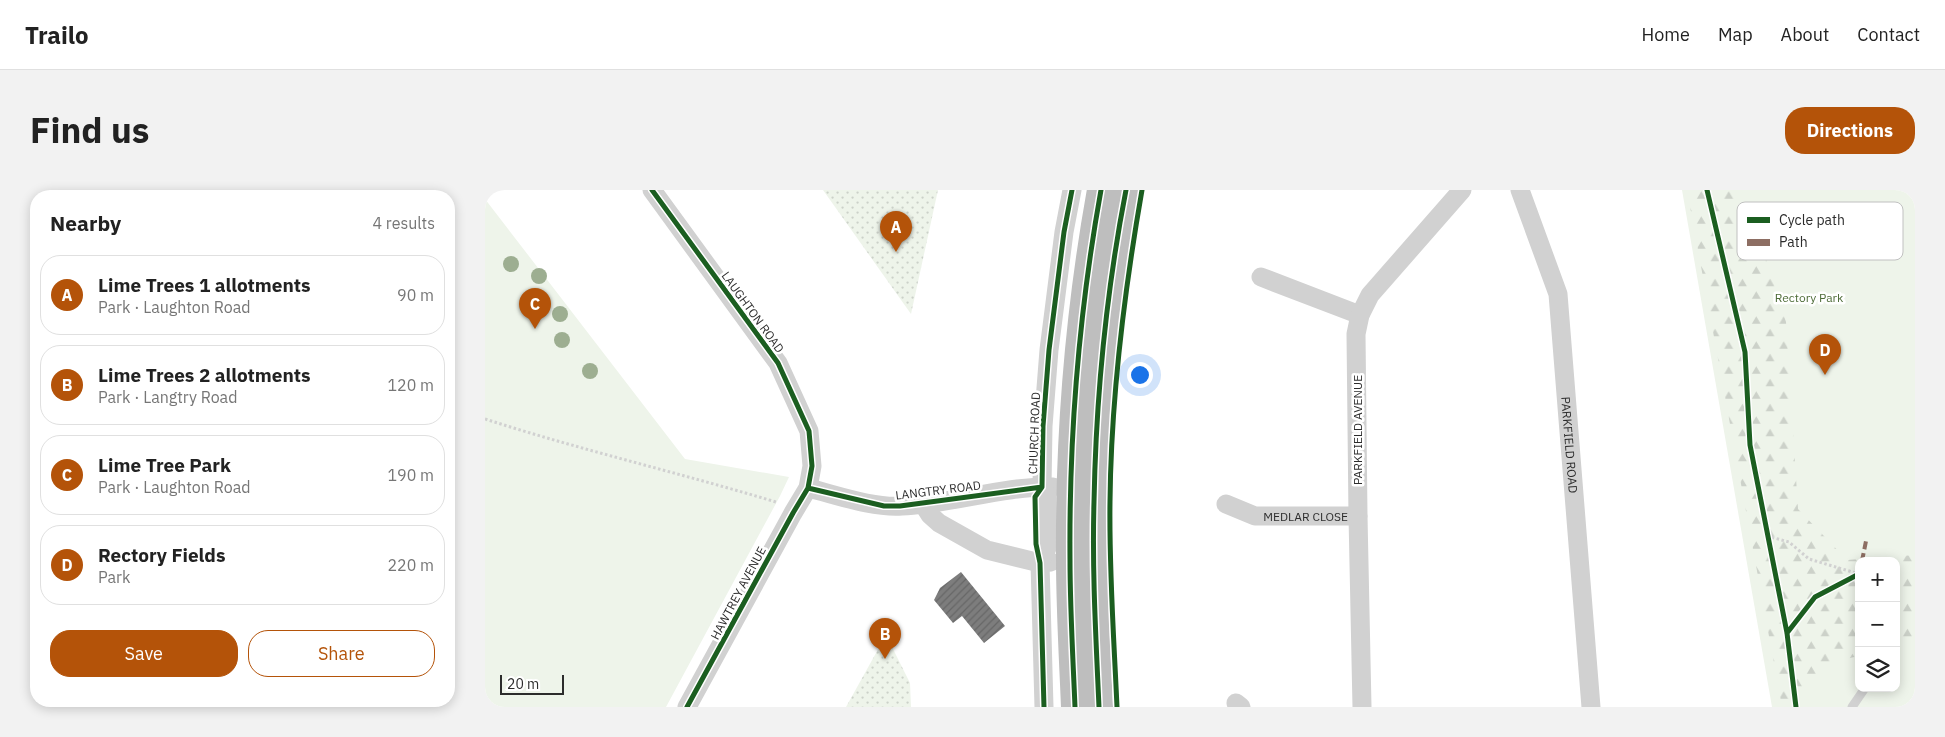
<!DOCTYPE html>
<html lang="en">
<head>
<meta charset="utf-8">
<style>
  body { margin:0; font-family:"IBM Plex Sans",sans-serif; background:#f2f2f2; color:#222 }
  .controls { position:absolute; right:15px; bottom:15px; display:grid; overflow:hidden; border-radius:10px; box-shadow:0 2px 12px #0003 }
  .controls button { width:45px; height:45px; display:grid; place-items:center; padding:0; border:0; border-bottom:1px solid #e0e0e0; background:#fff; color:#222; font:25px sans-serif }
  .scale { position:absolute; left:15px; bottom:12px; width:64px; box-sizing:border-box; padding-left:5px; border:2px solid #2c2c2c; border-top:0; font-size:14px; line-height:18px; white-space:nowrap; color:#2c2c2c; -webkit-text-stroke:4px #fff; paint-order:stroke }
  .you { position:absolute; left:654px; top:184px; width:18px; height:18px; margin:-12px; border:4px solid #fff; border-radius:50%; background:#1a73e8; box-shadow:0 0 0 8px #1a73e833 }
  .badge { display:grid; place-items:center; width:32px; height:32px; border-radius:50%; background:#b45309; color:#fff; font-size:16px; font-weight:700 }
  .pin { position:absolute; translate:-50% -41px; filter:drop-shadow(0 1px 2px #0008) }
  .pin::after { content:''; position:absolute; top:26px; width:18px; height:15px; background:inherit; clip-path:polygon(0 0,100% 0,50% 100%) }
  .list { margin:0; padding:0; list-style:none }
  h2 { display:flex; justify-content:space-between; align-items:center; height:65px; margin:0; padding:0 20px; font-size:21px }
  h2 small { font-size:16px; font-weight:400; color:#767676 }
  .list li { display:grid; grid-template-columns:32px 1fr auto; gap:15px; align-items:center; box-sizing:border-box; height:80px; margin:0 10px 10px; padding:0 10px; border:1px solid #e0e0e0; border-radius:20px }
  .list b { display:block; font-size:19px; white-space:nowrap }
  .list p { margin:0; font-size:16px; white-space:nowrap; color:#767676 }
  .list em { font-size:16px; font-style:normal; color:#767676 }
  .actions { display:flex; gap:10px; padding:15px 20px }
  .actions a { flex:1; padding:11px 0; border:1px solid #b45309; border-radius:20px; text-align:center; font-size:18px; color:#b45309 }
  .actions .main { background:#b45309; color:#fff }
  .icon { flex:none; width:28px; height:28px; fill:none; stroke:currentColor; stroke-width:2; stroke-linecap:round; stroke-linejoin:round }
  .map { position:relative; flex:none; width:1430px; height:517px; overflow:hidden; border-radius:20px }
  header { display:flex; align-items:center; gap:30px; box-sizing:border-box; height:70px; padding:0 25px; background:#fff; border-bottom:1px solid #e0e0e0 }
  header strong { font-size:24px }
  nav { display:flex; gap:28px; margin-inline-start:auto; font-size:18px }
  .intro { display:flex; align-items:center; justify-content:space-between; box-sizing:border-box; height:120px; padding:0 30px }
  h1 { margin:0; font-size:35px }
  .button { padding:12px 22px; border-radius:20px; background:#b45309; color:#fff; font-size:18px; font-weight:700 }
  main { display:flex; gap:30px; padding:0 30px }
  aside { flex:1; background:#fff; border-radius:20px; box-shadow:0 2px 12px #0003 }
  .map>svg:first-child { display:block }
  .green { fill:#eef4ea; fill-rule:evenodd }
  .forest { fill:url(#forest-firs) }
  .garden { fill:url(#garden-dots) }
  .building { fill:url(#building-hatch) }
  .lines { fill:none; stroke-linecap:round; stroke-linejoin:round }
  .path { stroke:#d1d1d1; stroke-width:3; stroke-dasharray:2.5 2.5; stroke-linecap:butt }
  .lane { stroke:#d1d1d1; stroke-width:9 }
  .street { stroke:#d1d1d1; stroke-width:19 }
  .highway { stroke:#bebebe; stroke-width:28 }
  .quiet { stroke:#8d6e63; stroke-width:4; stroke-dasharray:8 4; stroke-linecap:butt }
  .cycleway-casing { stroke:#fff; stroke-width:8 }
  .cycleway { stroke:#1b5e20; stroke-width:5 }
  .tree { fill:#9dae91 }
  .labels { text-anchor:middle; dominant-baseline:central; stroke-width:5; stroke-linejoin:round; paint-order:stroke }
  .park-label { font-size:12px; fill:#4d6b37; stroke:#fff }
  .street-label { font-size:12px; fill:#2c2c2c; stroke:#fff }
  .key { fill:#fff; stroke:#c0c0c0; stroke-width:1 }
  .key-label { font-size:14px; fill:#2c2c2c }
</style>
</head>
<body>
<header>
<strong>Trailo</strong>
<nav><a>Home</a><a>Map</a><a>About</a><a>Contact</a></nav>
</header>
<div class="intro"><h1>Find us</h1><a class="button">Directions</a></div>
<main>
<aside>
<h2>Nearby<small>4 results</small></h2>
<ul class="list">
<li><span class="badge">A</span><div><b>Lime Trees 1 allotments</b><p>Park · Laughton Road</p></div><em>90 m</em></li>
<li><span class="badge">B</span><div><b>Lime Trees 2 allotments</b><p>Park · Langtry Road</p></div><em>120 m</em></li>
<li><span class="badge">C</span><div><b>Lime Tree Park</b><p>Park · Laughton Road</p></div><em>190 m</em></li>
<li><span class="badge">D</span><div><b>Rectory Fields</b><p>Park</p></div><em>220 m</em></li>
</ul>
<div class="actions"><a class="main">Save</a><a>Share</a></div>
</aside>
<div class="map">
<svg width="1430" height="517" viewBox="0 0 1430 517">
  <defs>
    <pattern id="forest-firs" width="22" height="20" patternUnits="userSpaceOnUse" patternTransform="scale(1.25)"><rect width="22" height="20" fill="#eef4ea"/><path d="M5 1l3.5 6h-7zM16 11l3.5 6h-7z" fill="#ccd1c9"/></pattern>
    <pattern id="garden-dots" width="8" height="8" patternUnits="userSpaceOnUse" patternTransform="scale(1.25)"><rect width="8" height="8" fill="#eef4ea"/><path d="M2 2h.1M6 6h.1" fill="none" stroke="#ccd1c9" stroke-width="1.8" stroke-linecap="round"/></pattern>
    <pattern id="building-hatch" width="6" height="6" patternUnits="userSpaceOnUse" patternTransform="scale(1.25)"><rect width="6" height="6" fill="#7d7d7d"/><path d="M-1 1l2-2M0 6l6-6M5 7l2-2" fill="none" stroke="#676767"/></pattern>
  </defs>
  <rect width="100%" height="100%" fill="#fff"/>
  <path class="green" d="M1197,0H1430V517H1287ZM1374,371H1411V498H1374Z
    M0,9L200,269L304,287L295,306L181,517H0Z"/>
  <path class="forest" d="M1202,0H1259L1301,132L1313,319L1362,370L1430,365V457L1411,460V371H1374V466L1360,469L1297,517Z"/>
  <path class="garden" d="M338,0H453L426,124Z
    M401,445L425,493L426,517H361Z"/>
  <path class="building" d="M476,382L520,436L499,453L477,426L468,433L449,410L455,398Z"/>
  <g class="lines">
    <path class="path" d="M0,229C96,260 195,283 291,312
      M1282,346L1304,352L1324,369L1374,384"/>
    <path class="lane" d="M1367,517L1380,498"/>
    <g class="street">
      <path d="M167,0L293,173L324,241L327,276L323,298L308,323L202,517"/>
      <path id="s1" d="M1035,0L1073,104L1106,517"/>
      <path d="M776,87L875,125"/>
      <path d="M323,298C352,305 387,318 417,316C467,314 517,296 568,297"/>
      <path d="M438,314L445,325L454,333L502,360L555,373L566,372"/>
      <path id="s2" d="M741,314L770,326H873"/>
      <path d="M751,513L756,517"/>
      <path d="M559,517L555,373L562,358V306L557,297L558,236L564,160L579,42L587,0"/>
      <path d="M877,517L873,326L871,144L875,125L885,105L977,0"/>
    </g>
    <path class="highway" d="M590,517C588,468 585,419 585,369C584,246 594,122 616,0
      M614,517C611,449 607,381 609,312C611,208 621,103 641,0"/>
    <path class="quiet" d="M1377,371L1381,351"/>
    <defs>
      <path id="cycleway" d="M167,0L293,173L324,241L327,276L323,298L308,323L202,517
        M1222,0L1260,162L1265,255L1302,443L1311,517
        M323,298L399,316H415L557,297
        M1302,443L1330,407L1374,384
        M559,517L555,373L551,354L550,307L557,297L558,236L564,160L579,42L587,0
        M590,517C588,468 585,419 585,369C584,246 594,122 616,0
        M614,517C611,449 607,381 609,312C611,208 621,103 641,0
        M632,517C629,449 624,381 625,312C626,208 639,103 657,0"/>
    </defs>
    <use href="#cycleway" class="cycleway-casing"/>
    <use href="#cycleway" class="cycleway"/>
  </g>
  <g class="tree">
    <circle cx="26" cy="74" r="8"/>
    <circle cx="54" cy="86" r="8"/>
    <circle cx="53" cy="110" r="8"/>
    <circle cx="75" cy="124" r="8"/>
    <circle cx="77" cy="150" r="8"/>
    <circle cx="105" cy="181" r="8"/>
  </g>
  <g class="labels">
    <g class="park-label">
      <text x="1324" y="107">Rectory Park</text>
    </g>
    <g class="street-label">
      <text transform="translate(268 122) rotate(54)">LAUGHTON ROAD</text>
      <text transform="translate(872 240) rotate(-90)">PARKFIELD AVENUE</text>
      <text transform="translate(549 243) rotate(-88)">CHURCH ROAD</text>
      <text stroke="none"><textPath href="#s1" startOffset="262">PARKFIELD ROAD</textPath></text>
      <text transform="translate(453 300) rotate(-7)">LANGTRY ROAD</text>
      <text stroke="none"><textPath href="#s2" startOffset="82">MEDLAR CLOSE</textPath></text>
      <text transform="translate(253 403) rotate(-62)">HAWTREY AVENUE</text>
    </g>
  </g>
  <rect x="1252" y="12" width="166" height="58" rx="8" class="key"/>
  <rect x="1262" y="27" width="23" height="6" fill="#1b5e20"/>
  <rect x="1262" y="49" width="23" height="7" fill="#8d6e63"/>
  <g class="key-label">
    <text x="1294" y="35">Cycle path</text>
    <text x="1294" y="57">Path</text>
  </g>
</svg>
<div class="controls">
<button>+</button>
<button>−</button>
<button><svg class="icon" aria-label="layers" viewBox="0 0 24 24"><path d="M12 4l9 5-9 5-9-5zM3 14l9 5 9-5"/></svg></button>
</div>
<div class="scale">20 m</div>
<div class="you"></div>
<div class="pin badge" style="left:411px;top:62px">A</div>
<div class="pin badge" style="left:400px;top:469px">B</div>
<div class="pin badge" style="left:50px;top:139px">C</div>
<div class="pin badge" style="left:1340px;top:185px">D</div>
</div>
</main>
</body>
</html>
